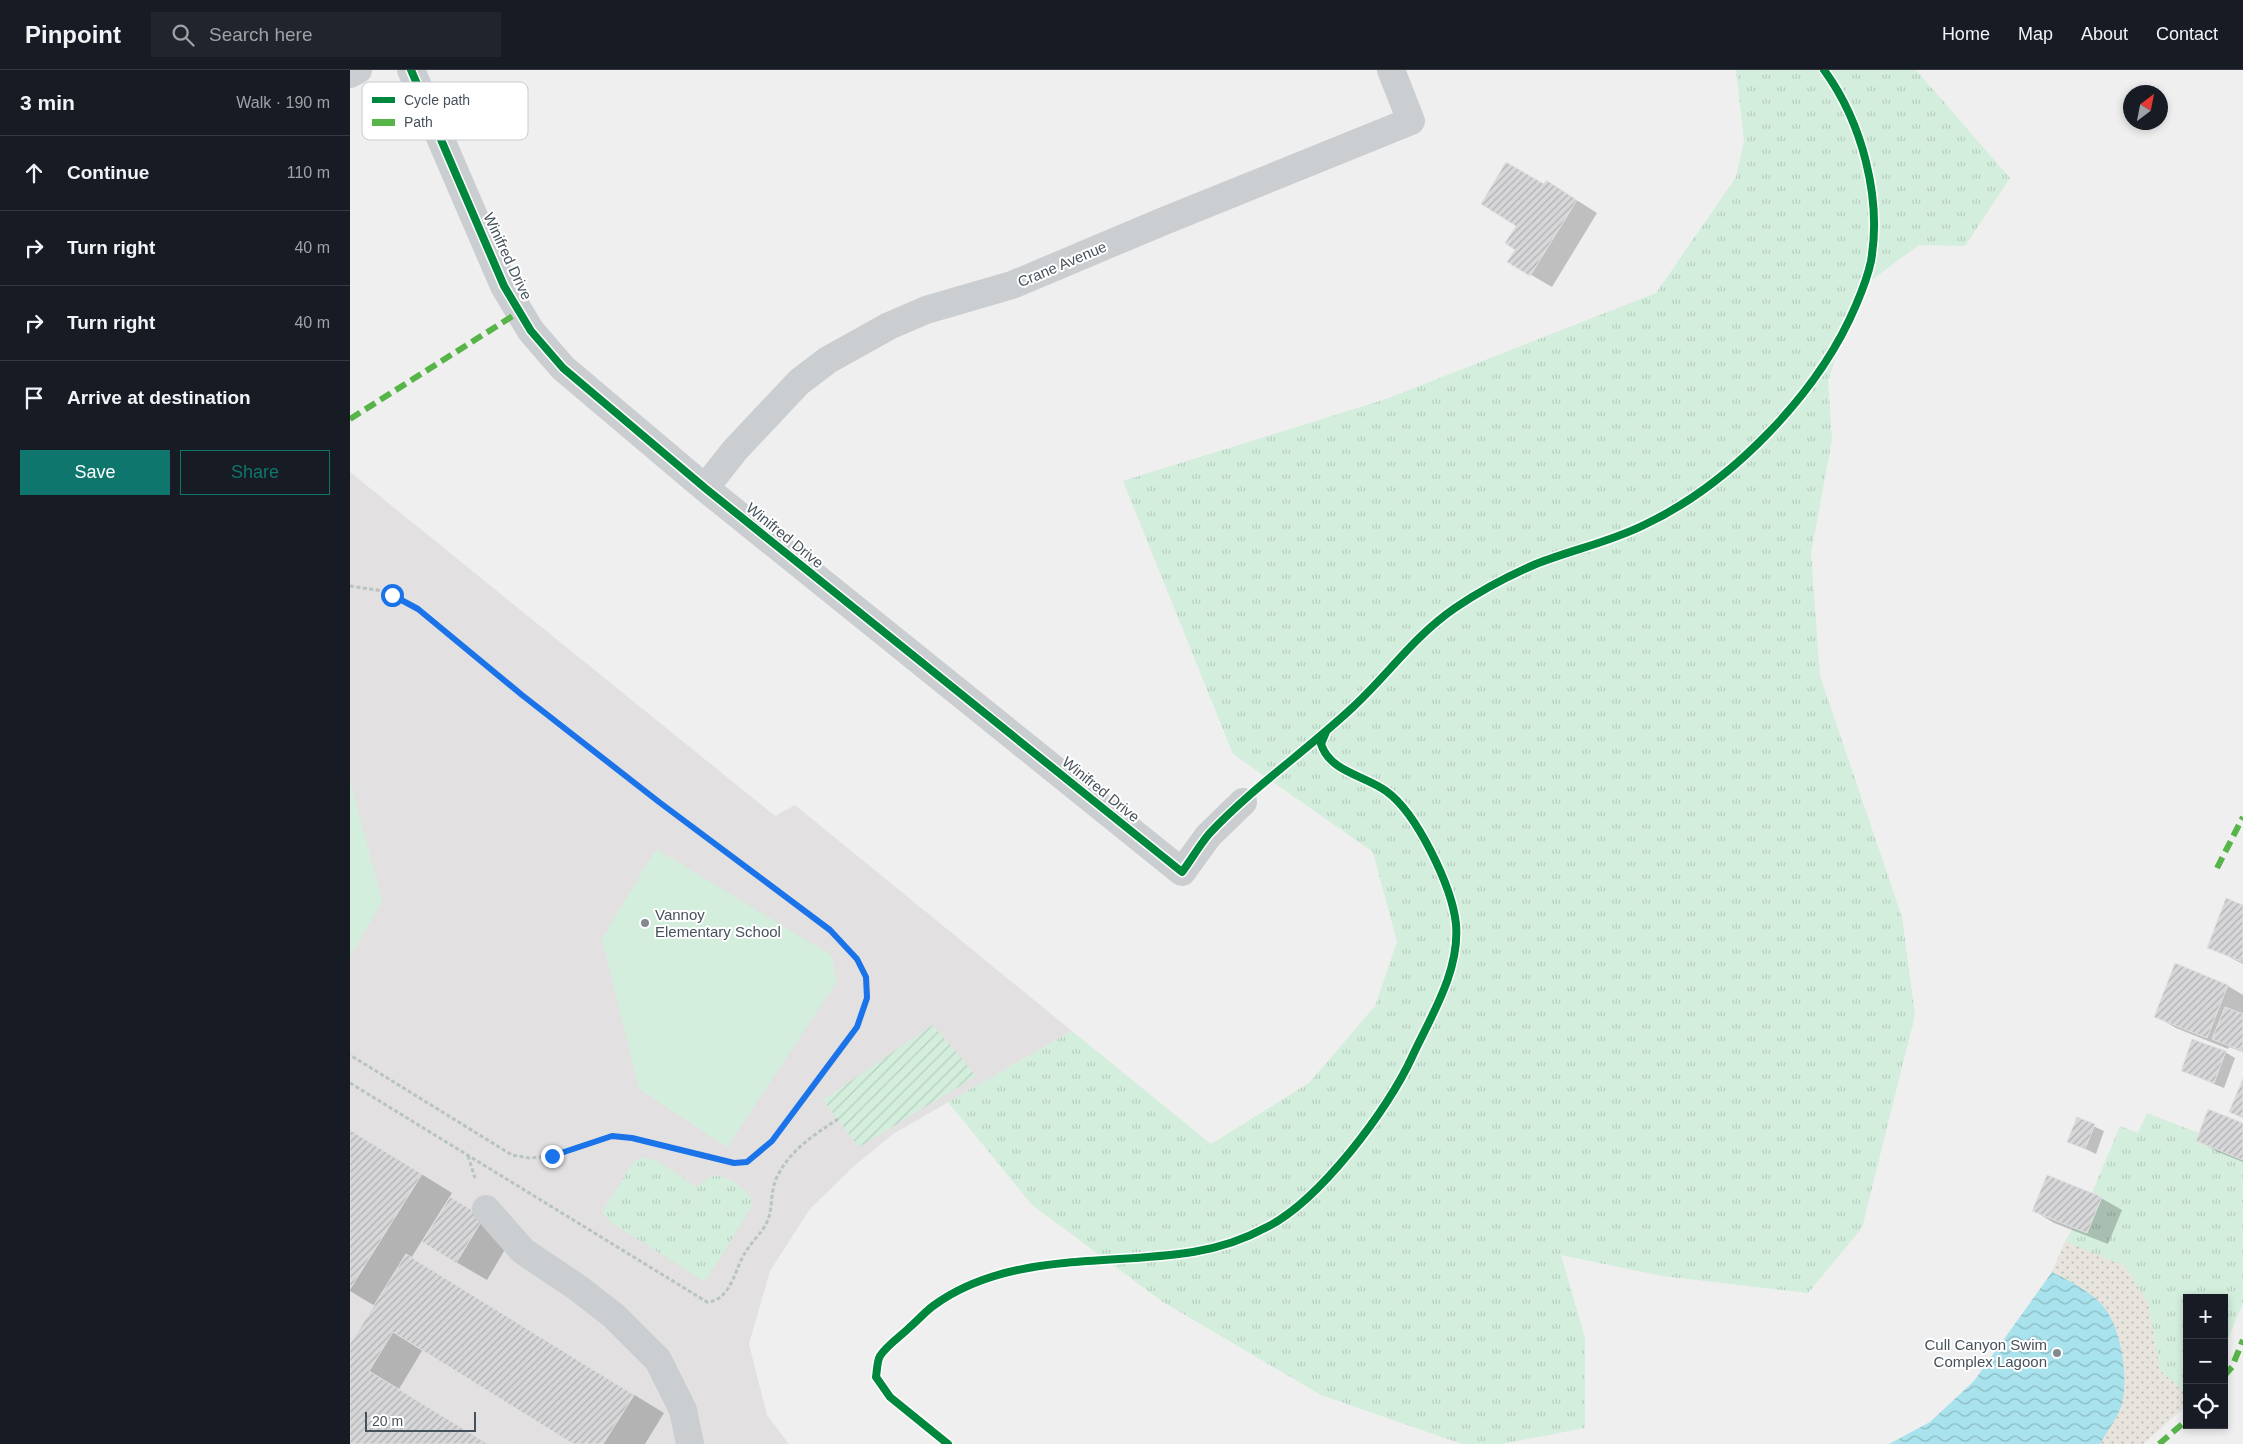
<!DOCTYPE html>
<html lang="en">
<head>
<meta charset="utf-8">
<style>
  body { margin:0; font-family:Arial,sans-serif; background:#20242c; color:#f1f3f6 }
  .controls { position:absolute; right:15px; bottom:15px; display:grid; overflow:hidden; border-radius:0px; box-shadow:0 2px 8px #0003 }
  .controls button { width:45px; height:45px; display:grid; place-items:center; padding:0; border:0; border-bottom:1px solid #363941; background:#171b24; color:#f1f3f6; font:25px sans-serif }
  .compass { position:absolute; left:1773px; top:15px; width:45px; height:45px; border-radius:50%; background:#171b24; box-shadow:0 2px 8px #0003; rotate:32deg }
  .scale { position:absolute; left:15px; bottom:12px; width:111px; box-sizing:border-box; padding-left:5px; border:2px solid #46525b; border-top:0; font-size:14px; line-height:18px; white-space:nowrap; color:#46525b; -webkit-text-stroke:4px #fff; paint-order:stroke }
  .stop { position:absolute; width:15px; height:15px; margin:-11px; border:4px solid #1a73e8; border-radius:50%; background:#fff }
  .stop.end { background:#1a73e8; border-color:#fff; box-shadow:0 1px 5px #0008 }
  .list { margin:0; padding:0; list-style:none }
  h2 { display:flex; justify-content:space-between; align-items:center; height:65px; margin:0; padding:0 20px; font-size:21px }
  h2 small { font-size:16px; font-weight:400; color:#9ea1a6 }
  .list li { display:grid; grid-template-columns:32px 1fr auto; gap:15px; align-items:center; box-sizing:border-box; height:75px; padding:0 20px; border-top:1px solid #363941 }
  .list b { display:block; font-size:19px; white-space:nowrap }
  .list em { font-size:16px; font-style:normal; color:#9ea1a6 }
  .actions { display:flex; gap:10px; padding:15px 20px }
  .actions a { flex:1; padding:11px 0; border:1px solid #0f766e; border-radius:0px; text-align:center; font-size:18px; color:#0f766e }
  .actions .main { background:#0f766e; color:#fff }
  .icon { flex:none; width:28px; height:28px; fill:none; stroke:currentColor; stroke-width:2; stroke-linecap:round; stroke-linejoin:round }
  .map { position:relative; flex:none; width:1893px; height:1374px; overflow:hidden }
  header { display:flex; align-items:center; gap:30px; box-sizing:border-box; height:70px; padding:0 25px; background:#171b24; border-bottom:1px solid #363941 }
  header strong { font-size:24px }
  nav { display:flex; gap:28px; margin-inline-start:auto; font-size:18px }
  .search { width:350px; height:45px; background:#20242c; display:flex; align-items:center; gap:12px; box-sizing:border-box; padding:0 18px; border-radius:0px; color:#9ea1a6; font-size:19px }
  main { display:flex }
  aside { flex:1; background:#171b24 }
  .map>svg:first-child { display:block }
  .education { fill:#e2e0e1 }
  .grass { fill:url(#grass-tufts) }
  .sand { fill:url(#sand-dots) }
  .garden { fill:url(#garden-furrows) }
  .pitch { fill:#d3eedc }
  .water { fill:url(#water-waves) }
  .shadow { fill:#0003 }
  .building { fill:url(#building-hatch); stroke:#e1e1e2 }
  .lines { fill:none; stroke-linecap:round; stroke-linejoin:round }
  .path { stroke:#b8c4bf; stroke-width:3; stroke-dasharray:4 2.5; stroke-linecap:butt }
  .minor { stroke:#cbced0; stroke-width:28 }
  .quiet { stroke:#57b448; stroke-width:6; stroke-dasharray:12 6; stroke-linecap:butt }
  .cycleway-casing { stroke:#fff; stroke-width:11 }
  .cycleway { stroke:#00873e; stroke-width:8 }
  .route { stroke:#1a73e8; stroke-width:6 }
  .poi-dot { fill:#82898f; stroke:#fff; stroke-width:2 }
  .labels { text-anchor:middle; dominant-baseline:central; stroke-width:4; stroke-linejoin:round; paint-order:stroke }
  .street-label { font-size:15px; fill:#46525b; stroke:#fff }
  .poi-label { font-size:15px; fill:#46525b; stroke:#fff; text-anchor:start }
  .key { fill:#fff; stroke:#c8cbce; stroke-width:1 }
  .key-label { font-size:14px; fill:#46525b }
</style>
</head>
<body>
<header>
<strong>Pinpoint</strong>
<div class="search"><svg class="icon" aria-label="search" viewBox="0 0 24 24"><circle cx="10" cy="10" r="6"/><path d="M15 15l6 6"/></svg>Search here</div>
<nav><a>Home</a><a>Map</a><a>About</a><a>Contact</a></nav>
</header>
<main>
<aside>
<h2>3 min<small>Walk · 190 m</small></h2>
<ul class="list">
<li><svg class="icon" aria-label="ahead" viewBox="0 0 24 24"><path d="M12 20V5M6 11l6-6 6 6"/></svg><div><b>Continue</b></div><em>110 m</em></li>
<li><svg class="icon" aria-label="right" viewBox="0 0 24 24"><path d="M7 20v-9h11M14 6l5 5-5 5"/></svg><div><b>Turn right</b></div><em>40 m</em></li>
<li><svg class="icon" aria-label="right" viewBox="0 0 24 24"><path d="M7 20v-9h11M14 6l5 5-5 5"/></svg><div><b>Turn right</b></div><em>40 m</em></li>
<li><svg class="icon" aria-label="arrive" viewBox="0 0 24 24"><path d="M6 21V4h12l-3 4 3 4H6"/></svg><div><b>Arrive at destination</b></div></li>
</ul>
<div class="actions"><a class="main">Save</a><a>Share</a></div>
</aside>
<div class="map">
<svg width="1893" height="1374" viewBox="0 0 1893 1374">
  <defs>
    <pattern id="grass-tufts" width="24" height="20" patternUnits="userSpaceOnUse" patternTransform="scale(1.25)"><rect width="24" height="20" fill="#d3eedc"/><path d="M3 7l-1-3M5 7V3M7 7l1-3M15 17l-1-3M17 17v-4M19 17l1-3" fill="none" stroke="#b6cebf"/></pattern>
    <pattern id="sand-dots" width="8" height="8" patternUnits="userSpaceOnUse" patternTransform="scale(1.25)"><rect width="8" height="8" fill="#e7e4de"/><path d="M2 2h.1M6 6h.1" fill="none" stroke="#bdbbb7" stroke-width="1.8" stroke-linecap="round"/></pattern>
    <pattern id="garden-furrows" width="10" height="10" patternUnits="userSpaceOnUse" patternTransform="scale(1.25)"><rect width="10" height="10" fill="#d3eedc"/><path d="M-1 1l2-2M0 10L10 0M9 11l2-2" fill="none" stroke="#b6cebf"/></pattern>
    <pattern id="water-waves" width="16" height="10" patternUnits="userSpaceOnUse" patternTransform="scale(1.25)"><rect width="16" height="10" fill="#a8e2ec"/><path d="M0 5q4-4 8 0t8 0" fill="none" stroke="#8bbac2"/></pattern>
    <pattern id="building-hatch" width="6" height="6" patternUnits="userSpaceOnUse" patternTransform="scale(1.25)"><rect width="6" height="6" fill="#d7d7d9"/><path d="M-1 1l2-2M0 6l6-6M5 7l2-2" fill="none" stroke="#b0b1b3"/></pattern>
  </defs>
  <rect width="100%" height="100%" fill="#f0efef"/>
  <path class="education" d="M0,402L425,746L445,735L722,961L543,1064L503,1097L460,1139L420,1201L399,1274L417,1345L439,1374H0Z"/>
  <path class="grass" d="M1386,0H1566L1660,108L1615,176L1569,175L1508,220L1478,311L1482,370L1461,483L1470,606L1552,847L1565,945L1512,1158L1458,1223L1312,1206L1211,1185L1235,1268V1358L1152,1374H1112L971,1325L813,1232L682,1135L598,1032L722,961L861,1074L959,1013L1025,936L1047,872L1023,782L883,684L773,411L1036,329L1306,223L1386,107L1394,71Z
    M1797,1043L1849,1063L1846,1071L1893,1090V1233L1874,1278V1228H1837V1325L1810,1300L1798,1233L1715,1171L1723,1158L1737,1163L1752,1127L1742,1123L1770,1056L1788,1063Z
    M294,1088L306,1090L348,1118L330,1149C347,1126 351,1092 384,1112C394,1119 401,1123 402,1136L355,1212L258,1150L253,1141L282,1094L287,1090Z"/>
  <path class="sand" d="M1715,1171L1775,1196L1798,1233L1810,1300L1837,1325V1335L1793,1374H1750L1771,1336L1702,1202Z"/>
  <path class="garden" d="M583,955L626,1006L509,1077L473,1030Z"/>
  <path class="pitch" d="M0,709L32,832L0,887Z
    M306,779L481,885L487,911L377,1077L289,1019L252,869Z"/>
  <path class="water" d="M1702,1202C1721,1212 1747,1224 1758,1243C1772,1265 1779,1312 1771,1337C1766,1349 1757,1362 1750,1374H1539L1580,1352L1624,1311Z"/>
  <path class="shadow" d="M1194,115L1217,124L1247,143L1202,217L1159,192L1166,179Z
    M1893,836V894L1859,877Z
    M1826,895L1878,916L1893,925V982L1879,977L1878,979L1826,958L1805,946Z
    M1875,982L1885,988L1874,1018L1832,1001Z
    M1728,1049L1754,1061L1746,1084L1719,1071Z
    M1893,1054V1092L1868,1082L1847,1070Z
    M0,1060L102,1123L61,1188L314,1343L295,1374H226L73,1279L49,1319L137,1374H0V1277L25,1236L0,1221Z
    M1751,1128L1772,1140L1758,1174L1704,1153L1684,1141Z
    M131,1147L163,1166L137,1210L106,1192Z"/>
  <path class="building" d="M1156,92L1194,114L1196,110L1227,130L1180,206L1157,192L1165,180L1155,173L1166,156L1131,134Z
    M1876,828L1893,835V892L1857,878Z
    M1825,893L1878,915L1857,968L1804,947Z
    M1875,937L1893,944V981L1862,969Z
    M1842,969L1876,981L1864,1013L1831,1001Z
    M1893,1008V1048L1879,1042Z
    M1858,1039L1893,1053V1090L1846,1071Z
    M1727,1047L1745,1054L1735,1079L1717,1072Z
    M0,1060L72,1104L0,1219Z
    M1697,1105L1752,1127L1737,1163L1682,1141Z
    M100,1127L134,1147L106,1193L72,1172Z
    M56,1184L284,1325L253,1374H223L43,1262L19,1301L138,1374H0V1274Z"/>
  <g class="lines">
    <path class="path" d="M0,516L27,520L42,525L68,539L172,625L309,732L480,860L507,889L516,907L517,928L507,957L422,1071L397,1092L384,1093L282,1068L261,1066L202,1086L179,1088L162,1085L0,985
      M0,1013L357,1232C381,1231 385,1198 395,1183C401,1172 412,1163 417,1152C424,1136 419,1120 429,1103C443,1078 464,1065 488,1049
      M118,1086L125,1108"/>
    <path class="minor" d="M61,0L154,216L181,261L213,298L355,418L832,802L858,766L893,732
      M0,4L8,0
      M355,418L385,380L449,312L478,290L539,256L576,240L662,215L814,151L1061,51L1041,0
      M136,1139L173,1181L228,1218L264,1246L308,1290L333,1340L340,1374"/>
    <path class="quiet" d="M0,349L169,242
      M1867,798L1893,747
      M1874,1306L1882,1297L1893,1270
      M1809,1374L1837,1350"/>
    <defs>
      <path id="cycleway" d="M61,0L154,216L181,261L213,298L355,418L832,802C841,790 849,776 859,764C902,718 956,681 1002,638C1037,606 1064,566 1105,538C1130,521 1158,506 1186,494C1221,480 1260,472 1294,455C1381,414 1469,323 1506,235C1512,221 1518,206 1521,191C1532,128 1512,52 1474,0
        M598,1374L540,1327L526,1307C527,1301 527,1291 530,1286C536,1276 551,1266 560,1257C568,1250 575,1242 583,1236C658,1181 757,1196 843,1182C868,1178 895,1169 917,1157C969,1131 1038,1040 1062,987C1081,946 1110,901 1106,854C1102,817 1067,743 1036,721C1014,705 980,702 971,674L976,662"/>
    </defs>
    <use href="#cycleway" class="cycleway-casing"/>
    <use href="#cycleway" class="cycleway"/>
  </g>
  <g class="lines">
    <path class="route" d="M42,525L68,539L172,625L309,732L480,860L507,889L516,907L517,928L507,957L422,1071L397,1092L384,1093L282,1068L262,1066L202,1086"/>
  </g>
  <g class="poi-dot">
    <circle cx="295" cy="853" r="5"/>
    <circle cx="1707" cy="1283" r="5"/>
  </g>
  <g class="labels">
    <g class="street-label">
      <text transform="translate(158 186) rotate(65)">Winifred Drive</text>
      <text transform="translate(712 194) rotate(-23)">Crane Avenue</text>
      <text transform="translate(435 465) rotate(39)">Winifred Drive</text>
      <text transform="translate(751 719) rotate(39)">Winifred Drive</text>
    </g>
    <g class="poi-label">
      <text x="305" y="844">Vannoy<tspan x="305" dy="17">Elementary School</tspan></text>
      <text x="1697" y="1274" text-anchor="end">Cull Canyon Swim<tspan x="1697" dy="17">Complex Lagoon</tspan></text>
    </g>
  </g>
  <rect x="12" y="12" width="166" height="58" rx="8" class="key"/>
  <rect x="22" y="27" width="23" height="6" fill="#00873e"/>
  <rect x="22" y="49" width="23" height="7" fill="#57b448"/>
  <g class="key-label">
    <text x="54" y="35">Cycle path</text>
    <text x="54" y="57">Path</text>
  </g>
</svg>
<div class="controls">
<button>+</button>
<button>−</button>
<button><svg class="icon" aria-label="locate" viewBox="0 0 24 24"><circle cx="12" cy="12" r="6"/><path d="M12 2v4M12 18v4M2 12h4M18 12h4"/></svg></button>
</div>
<svg class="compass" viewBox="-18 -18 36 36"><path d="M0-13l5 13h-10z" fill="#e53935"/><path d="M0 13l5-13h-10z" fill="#9ea1a6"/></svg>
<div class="scale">20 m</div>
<div class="stop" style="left:42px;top:525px"></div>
<div class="stop end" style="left:202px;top:1086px"></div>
</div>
</main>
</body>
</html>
